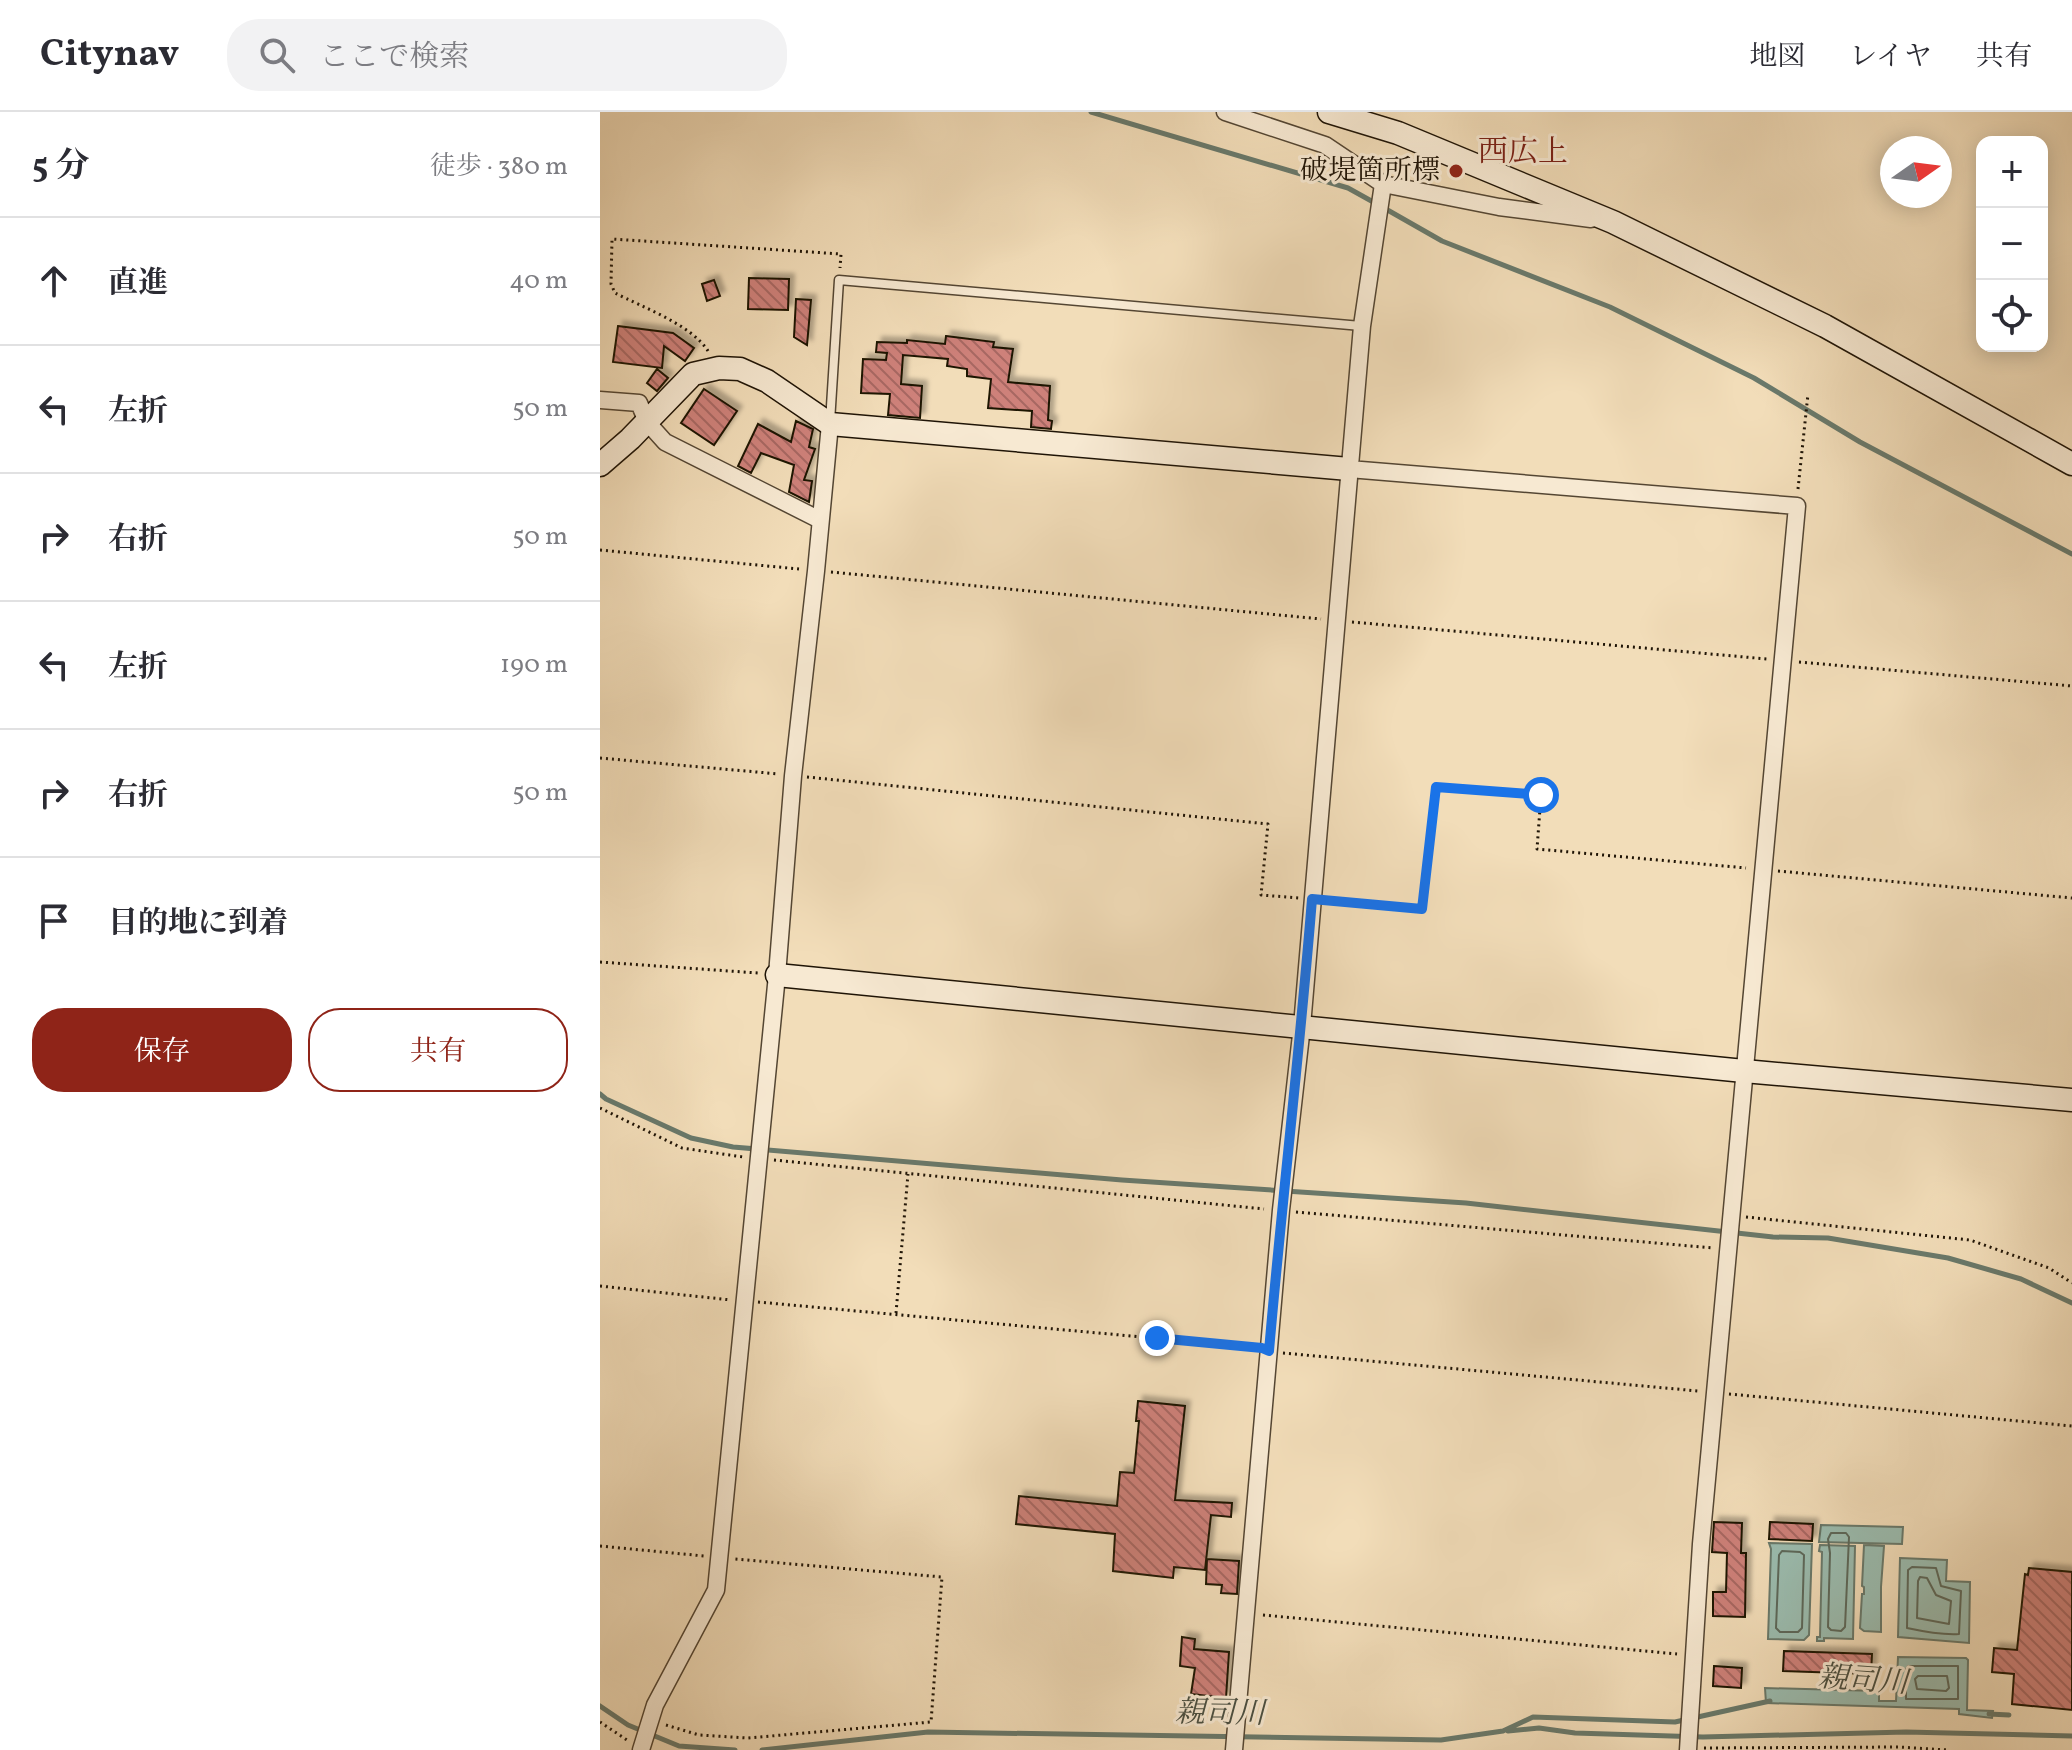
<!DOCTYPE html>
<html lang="ja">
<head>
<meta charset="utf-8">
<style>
  body { margin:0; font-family:Vollkorn,"Noto Serif JP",serif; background:#f2f2f3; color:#2b2b33 }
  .controls { position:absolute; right:24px; top:24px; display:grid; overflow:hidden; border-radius:16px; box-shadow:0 4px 20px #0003 }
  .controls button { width:72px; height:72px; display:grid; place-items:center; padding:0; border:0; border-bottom:2px solid #e1e1e2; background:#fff; color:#2b2b33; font:40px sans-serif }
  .compass { position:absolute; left:1280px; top:24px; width:72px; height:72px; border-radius:50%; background:#fff; box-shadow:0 4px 20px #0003; rotate:76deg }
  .stop { position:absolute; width:24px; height:24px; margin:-18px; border:6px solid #1a73e8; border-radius:50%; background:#fff }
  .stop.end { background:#1a73e8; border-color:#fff; box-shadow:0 2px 8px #0008 }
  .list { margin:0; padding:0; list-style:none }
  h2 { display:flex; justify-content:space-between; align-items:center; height:104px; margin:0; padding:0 32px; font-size:34px }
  h2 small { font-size:26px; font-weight:400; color:#7c7c81 }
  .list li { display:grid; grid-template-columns:52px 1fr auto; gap:24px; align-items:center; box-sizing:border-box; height:128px; padding:0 32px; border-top:2px solid #e1e1e2 }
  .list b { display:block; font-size:30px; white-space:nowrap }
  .list em { font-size:26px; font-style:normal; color:#7c7c81 }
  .actions { display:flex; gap:16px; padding:24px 32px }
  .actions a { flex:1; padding:18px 0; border:2px solid #8f2418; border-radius:32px; text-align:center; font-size:28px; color:#8f2418 }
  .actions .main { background:#8f2418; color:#fff }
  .icon { flex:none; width:44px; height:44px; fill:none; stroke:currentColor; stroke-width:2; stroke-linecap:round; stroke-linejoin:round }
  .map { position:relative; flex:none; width:1472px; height:1638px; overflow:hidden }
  header { display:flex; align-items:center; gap:48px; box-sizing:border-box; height:112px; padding:0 40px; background:#fff; border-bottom:2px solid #e1e1e2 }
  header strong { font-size:38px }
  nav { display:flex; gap:44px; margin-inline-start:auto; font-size:28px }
  .search { width:560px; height:72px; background:#f2f2f3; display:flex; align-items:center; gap:20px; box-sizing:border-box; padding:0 28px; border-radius:32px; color:#7c7c81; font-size:30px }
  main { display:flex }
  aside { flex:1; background:#fff }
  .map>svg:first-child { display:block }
  .water { fill:#9bbcaf; stroke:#69796b; stroke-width:2 }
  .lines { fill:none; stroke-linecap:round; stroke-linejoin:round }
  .shore { stroke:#5d685a; stroke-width:2 }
  .stream { stroke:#69796b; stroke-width:5 }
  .building { fill:url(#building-back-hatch); stroke:#1f1406; stroke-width:2; filter:url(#shadow) }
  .lane-casing { stroke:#544633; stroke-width:11 }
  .street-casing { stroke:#544633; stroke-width:19 }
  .secondary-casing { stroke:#1f1406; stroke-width:25 }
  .path { stroke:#1f1406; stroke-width:3; stroke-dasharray:2 4; stroke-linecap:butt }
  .lane { stroke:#f7e9d2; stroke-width:8 }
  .street { stroke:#f7e9d2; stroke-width:16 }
  .secondary { stroke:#f7e9d2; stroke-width:22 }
  .route { stroke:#1a73e8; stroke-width:10 }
  .poi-dot { fill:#8f2418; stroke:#f7e9d2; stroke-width:3 }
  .labels { text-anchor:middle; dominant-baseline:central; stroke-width:6; stroke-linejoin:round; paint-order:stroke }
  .poi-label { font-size:28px; fill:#1f1406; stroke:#f7e9d2; text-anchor:end }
  .neighbourhood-label { font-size:30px; fill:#7a1f14; stroke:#f7e9d2 }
  .water-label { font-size:30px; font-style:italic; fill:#4a4f41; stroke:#f7e9d2 }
</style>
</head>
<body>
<header>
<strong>Citynav</strong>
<div class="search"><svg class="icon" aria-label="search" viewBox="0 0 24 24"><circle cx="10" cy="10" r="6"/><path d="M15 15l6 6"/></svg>ここで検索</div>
<nav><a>地図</a><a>レイヤ</a><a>共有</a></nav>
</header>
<main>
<aside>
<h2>5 分<small>徒歩 · 380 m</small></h2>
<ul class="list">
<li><svg class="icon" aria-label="ahead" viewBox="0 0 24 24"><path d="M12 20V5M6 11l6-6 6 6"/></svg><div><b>直進</b></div><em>40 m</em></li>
<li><svg class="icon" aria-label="left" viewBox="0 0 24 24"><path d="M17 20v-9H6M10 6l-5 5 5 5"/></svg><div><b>左折</b></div><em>50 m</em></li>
<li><svg class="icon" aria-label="right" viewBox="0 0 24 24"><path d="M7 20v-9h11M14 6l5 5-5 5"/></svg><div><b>右折</b></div><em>50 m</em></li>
<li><svg class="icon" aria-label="left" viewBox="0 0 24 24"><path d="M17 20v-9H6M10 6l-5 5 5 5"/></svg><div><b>左折</b></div><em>190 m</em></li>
<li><svg class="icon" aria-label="right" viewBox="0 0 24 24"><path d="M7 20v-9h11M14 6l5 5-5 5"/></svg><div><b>右折</b></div><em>50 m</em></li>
<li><svg class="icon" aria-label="arrive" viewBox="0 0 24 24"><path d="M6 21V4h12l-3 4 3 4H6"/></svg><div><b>目的地に到着</b></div></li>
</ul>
<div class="actions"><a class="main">保存</a><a>共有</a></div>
</aside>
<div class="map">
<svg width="1472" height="1638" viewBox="0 0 1472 1638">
  <defs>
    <pattern id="building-back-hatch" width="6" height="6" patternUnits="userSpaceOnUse" patternTransform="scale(2)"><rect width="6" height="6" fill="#ce817a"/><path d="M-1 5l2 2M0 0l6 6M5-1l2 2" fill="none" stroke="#a76862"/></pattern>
    <filter id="shadow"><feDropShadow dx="5" dy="-5" stdDeviation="2" flood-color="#0004"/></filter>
  </defs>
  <rect width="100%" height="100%" fill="#f2ddb9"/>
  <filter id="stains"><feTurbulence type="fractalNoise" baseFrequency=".0025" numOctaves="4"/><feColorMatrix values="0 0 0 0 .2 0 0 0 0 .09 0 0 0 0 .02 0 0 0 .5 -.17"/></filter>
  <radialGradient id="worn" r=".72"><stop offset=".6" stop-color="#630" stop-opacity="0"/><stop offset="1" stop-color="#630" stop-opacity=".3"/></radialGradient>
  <path class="water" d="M1221,1413L1303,1415L1302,1432L1219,1430Z
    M1169,1431L1212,1432L1209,1523L1204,1528L1168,1527L1171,1437Z
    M1220,1433L1255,1434L1253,1527L1224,1526V1529H1217V1525H1220L1222,1440L1219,1439Z
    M1264,1433L1284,1434L1281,1475V1520L1264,1519L1260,1516L1262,1482H1264V1475L1262,1474Z
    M1300,1446L1347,1448L1346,1469L1370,1470L1369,1531L1298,1525Z
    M1298,1545L1366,1546L1368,1548L1367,1598L1393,1599L1392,1606L1359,1602V1597L1166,1591L1165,1576L1279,1579V1589H1296Z"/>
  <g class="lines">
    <path class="shore" d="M1231,1421H1246L1249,1425L1245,1515L1241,1519L1231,1518L1228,1515L1230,1441L1228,1427Z
      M1182,1439L1200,1440L1204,1443L1202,1516L1198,1520H1180L1176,1516L1179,1443Z
      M1312,1455L1336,1456L1341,1474L1361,1479L1359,1522C1345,1523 1321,1519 1307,1516L1308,1458Z
      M1320,1465L1327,1466L1336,1483L1351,1489L1349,1512L1317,1506L1318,1469Z
      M1308,1554H1358V1587H1306V1557Z
      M1318,1564H1347L1349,1576L1346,1579L1317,1577L1315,1567Z"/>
    <path class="stream" d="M491,0L748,76L775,91
      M784,96L842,129L1010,195L1154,266L1260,330L1472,442
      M0,982L6,987L91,1026L133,1035L522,1068L866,1091L1173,1125L1228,1126L1348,1146L1421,1167L1472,1191
      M0,1594L28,1613L79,1634L135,1638
      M1389,1602L1409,1603
      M908,1619L939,1616L975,1621L1103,1625L1306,1620L1472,1624
      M162,1638L328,1620L841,1628L903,1619L933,1605L1075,1610L1170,1589"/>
  </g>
  <path class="building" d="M149,166L189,167L188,198L148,197Z
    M114,168L120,184L107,189L102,172Z
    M196,187L211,188L207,233L194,225Z
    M18,214L73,221L94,236L85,249L64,234L62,256L13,250Z
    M346,224L394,230L393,235L413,237L408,270L450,274L448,308L452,309L451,317L431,315L432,299L388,296L391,267L367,264V257L347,254L348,247L303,243L301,272L322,274L320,306L288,303L290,282L261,281L263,247L286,248L287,241L276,240L277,230L307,231V228L345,232Z
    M57,257L68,266L57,279L47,271Z
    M104,277L137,299L114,333L81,311Z
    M196,309L213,317L209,335L215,337L204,368L212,369L209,390L189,380L194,353L161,341L151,361L138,354L158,312L191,330Z
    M538,1289L585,1294L575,1388L632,1391L631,1405L611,1403L605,1458L574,1455L573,1466L513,1459L515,1422L416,1412L419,1384L517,1394L520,1360L534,1361L539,1309H536Z
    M1114,1410L1142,1411L1141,1441H1146L1145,1505L1113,1504V1480H1126L1127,1441L1112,1440Z
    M1170,1410L1213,1412L1212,1429L1169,1427Z
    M607,1447L639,1449L637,1482L621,1481L622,1473L606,1472Z
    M1429,1456L1472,1460V1598L1412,1592L1414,1562L1392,1560L1394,1536L1417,1538L1425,1462L1428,1463Z
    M582,1525L595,1527L594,1537L629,1540L626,1586L591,1582L595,1556L580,1554Z
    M1184,1539L1272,1542L1271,1562L1183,1559Z
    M1114,1554L1142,1556L1141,1576L1113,1574Z"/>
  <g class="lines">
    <defs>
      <path id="lane" d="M230,310L239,168L761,214"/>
      <path id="street" d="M625,0L725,33L783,72L899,95L991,107
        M0,288L39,291L47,310L65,330L220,408
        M749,357L1197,394L1101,1432L1088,1638
        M41,1638L55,1593L116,1478L177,863L193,664L216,459L230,312
        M634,1638L681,1098L702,914L762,214L783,72"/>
      <path id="secondary" d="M729,0L798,21L1013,110L1225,214L1472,352
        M0,353L30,327L93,262L119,256L140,257L167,269L230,312L749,357
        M177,863L1144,959L1472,988"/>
    </defs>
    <use href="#lane" class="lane-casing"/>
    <use href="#street" class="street-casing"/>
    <use href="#secondary" class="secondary-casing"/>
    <path class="path" d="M108,239C92,213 42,195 15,181L11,172L12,127L241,142L240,156
      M1198,377L1208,282
      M0,438L199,457
      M231,460L721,507
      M752,510L1167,547
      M1199,550L1472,574
      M0,646L179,662
      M207,665L668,712L661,783L699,786
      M1178,759L1472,786
      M726,788L822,797L836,675L941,683L937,737L1146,756
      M0,850L158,861
      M0,996L82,1036L143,1045
      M174,1048L664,1097
      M696,1100L1114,1136
      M1146,1105L1370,1128L1449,1156L1472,1171
      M0,1174L131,1188
      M158,1190L652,1235
      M296,1201L308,1062
      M683,1241L1098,1279
      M1129,1282L1472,1314
      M0,1434L104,1444
      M663,1503L1077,1542
      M0,1610L27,1628
      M66,1613L99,1623L148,1626L331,1610L342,1465L135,1447
      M1104,1636L1299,1635L1348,1638"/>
    <use href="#lane" class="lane"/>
    <use href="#street" class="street"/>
    <use href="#secondary" class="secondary"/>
  </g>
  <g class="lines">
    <path class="route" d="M557,1226L662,1236L669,1239C682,1088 700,938 712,787L822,797L836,675L941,683"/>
  </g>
  <circle class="poi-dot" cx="856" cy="59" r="8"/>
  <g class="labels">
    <g class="poi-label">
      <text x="840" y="59">破堤箇所標</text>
    </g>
    <g class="neighbourhood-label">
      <text x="923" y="41">西広上</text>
    </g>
    <g class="water-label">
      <text transform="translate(1263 1569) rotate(4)">親司川</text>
      <text transform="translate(620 1602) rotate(1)">親司川</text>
    </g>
  </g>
  <rect width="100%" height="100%" filter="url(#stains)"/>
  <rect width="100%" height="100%" fill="url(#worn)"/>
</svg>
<div class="controls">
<button>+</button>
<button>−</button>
<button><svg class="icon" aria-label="locate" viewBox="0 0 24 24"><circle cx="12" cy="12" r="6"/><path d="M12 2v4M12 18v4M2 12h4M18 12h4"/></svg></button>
</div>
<svg class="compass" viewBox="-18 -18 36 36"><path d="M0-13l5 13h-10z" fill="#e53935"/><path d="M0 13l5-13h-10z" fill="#7c7c81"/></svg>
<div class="stop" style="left:941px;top:683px"></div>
<div class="stop end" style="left:557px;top:1226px"></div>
</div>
</main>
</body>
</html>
